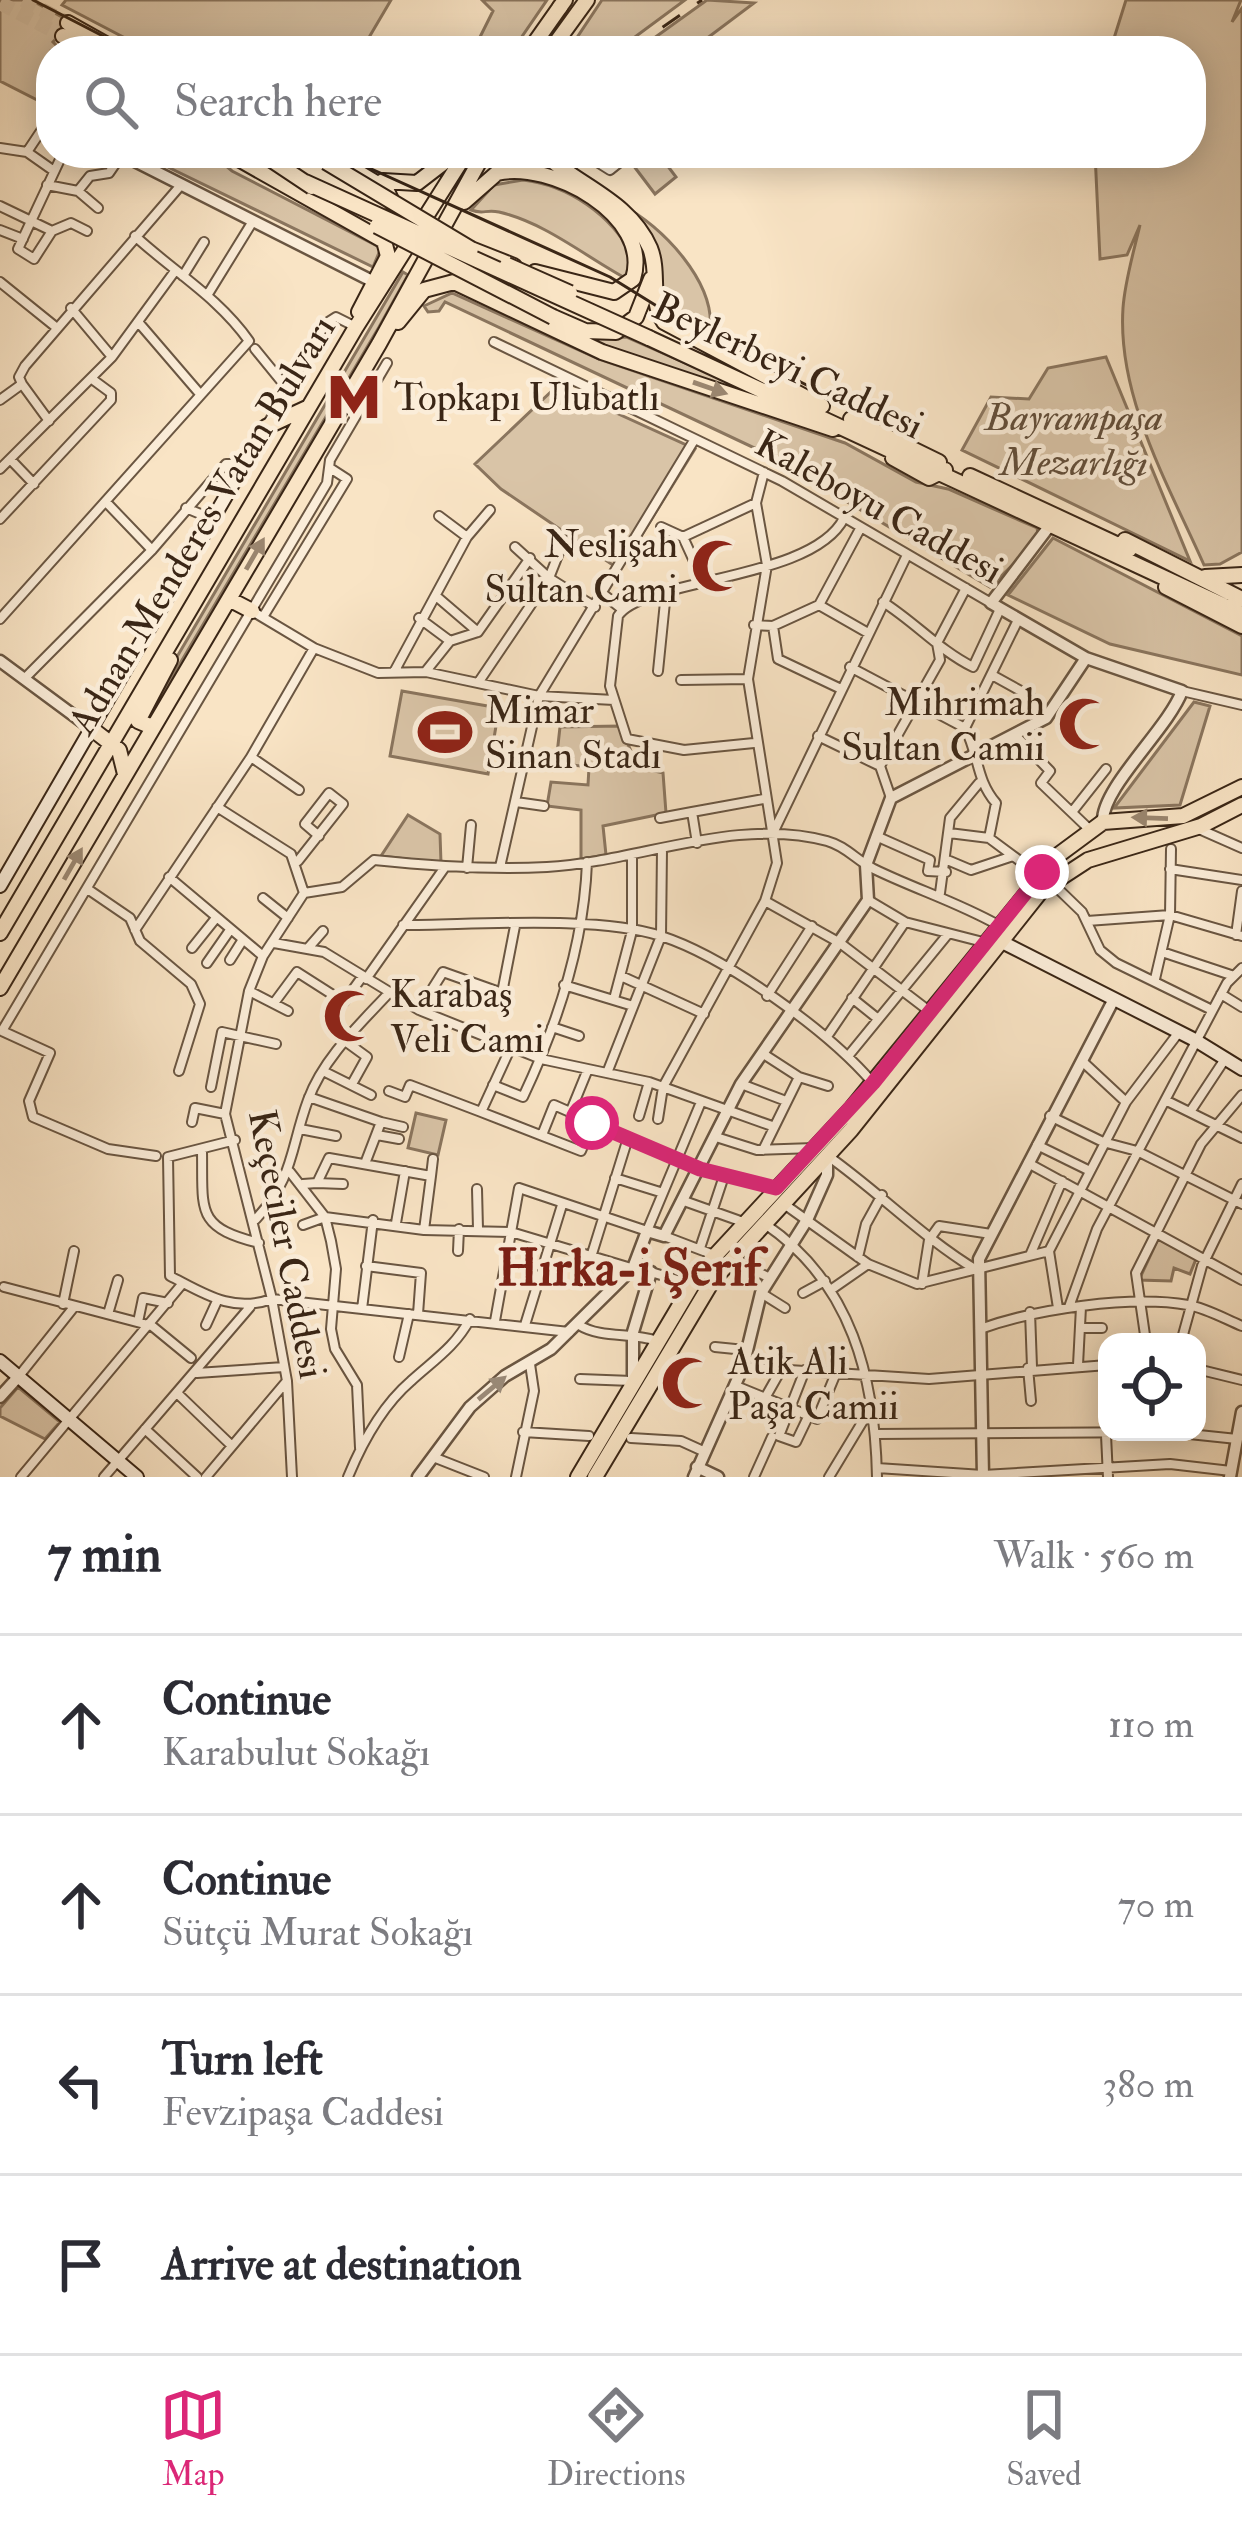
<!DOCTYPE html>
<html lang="en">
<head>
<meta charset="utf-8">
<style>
  body { margin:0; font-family:"IM FELL Double Pica",serif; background:#f7f7f7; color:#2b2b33 }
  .controls { position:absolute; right:36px; bottom:36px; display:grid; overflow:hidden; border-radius:24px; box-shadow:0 6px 30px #0003 }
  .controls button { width:108px; height:108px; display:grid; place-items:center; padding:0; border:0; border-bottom:3px solid #e1e1e2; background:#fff; color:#2b2b33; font:60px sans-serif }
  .stop { position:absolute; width:36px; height:36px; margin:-27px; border:9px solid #db2777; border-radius:50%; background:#fff }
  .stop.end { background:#db2777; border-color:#fff; box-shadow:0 3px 12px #0008 }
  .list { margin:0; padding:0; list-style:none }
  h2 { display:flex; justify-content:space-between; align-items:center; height:156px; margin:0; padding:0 48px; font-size:51px }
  h2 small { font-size:39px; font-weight:400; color:#7c7c81 }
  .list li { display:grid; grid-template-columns:78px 1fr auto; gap:36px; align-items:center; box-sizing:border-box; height:180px; padding:0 48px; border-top:3px solid #e1e1e2 }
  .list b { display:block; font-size:45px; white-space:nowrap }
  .list p { margin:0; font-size:39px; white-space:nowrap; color:#7c7c81 }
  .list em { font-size:39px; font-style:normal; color:#7c7c81 }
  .icon { flex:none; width:66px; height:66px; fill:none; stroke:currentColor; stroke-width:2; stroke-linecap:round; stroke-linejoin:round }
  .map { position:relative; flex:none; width:1242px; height:1477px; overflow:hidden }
  .search { position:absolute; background:#fff; box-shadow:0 6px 30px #0003; left:36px; right:36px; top:36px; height:132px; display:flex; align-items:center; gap:30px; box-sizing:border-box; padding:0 42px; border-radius:48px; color:#7c7c81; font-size:45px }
  .sheet { height:876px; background:#fff }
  nav { display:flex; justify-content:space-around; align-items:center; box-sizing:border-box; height:168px; border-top:3px solid #e1e1e2; background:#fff; font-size:33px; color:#7c7c81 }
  nav a { display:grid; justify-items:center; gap:6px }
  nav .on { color:#db2777 }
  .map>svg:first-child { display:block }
  .green { fill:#d9c4a7; stroke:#8a755e; stroke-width:3 }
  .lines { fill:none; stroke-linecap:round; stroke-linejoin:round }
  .primary-tunnel { stroke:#d3bea2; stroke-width:14; stroke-dasharray:14 7; stroke-linecap:butt }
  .minor-casing { stroke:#6a5642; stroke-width:12 }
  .tertiary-casing { stroke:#6a5642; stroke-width:15 }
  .secondary-casing { stroke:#3a2616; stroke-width:16 }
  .primary-casing { stroke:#3a2616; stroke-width:18 }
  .trunk-casing { stroke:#3a2616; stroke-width:18 }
  .minor { stroke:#fbedd9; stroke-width:8 }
  .tertiary { stroke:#fbedd9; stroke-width:10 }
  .secondary { stroke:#fbedd9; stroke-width:12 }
  .primary { stroke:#f9e4c5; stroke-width:14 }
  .trunk { stroke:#f9e4c5; stroke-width:14 }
  .tram { stroke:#3a2616; stroke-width:3 }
  .rail { stroke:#3a2616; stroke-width:3; stroke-dasharray:21 21; stroke-linecap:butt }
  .primary-bridge-casing { stroke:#3a2616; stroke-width:18; stroke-linecap:butt }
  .primary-bridge { stroke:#f9e4c5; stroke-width:14 }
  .oneway { fill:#9a856e }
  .oneway2 { fill:#9a8a78 }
  .route { stroke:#db2777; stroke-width:15 }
  .labels { text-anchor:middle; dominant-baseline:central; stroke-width:9; stroke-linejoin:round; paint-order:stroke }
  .street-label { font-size:39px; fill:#3a2616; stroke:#fbedd9 }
  .poi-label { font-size:39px; fill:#3a2616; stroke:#fbedd9; text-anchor:start }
  .park-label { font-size:39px; font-style:italic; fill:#624e3a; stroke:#fbedd9 }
  .district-label { font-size:51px; font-weight:bold; fill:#7a1f14; stroke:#fbedd9 }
</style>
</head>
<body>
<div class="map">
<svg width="1242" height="1477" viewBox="0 0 1242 1477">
  <rect width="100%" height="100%" fill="#f9e4c5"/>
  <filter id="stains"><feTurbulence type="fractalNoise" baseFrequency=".00167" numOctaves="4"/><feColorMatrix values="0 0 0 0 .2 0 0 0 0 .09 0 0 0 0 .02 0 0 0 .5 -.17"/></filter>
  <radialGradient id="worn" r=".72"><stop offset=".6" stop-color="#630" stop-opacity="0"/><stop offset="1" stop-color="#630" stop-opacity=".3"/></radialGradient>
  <path class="green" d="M0,0H31L71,22L53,42L62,51H51V107L0,81Z
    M66,0H391L361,51H150L62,5Z
    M482,0H547L512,51H473L493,11Z
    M602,0H685L616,51H568Z
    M707,0L754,3L690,51H636Z
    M1126,0H1241L1232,22L1242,8V552L1220,564L1204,565C1169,486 1117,397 1123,308C1125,280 1134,251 1140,225L1127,255L1100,259L1095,153H1191V51H1110Z
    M139,153H211L232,171L381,248L373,267Z
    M633,153H658L676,177L655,194L627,157Z
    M523,180C568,185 612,215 632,256L627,279C586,257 546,223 499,212C485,209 484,215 471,210L494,185Z
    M622,205C662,226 716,282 710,331L662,302V285Z
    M403,272L408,275L379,327L149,716L144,713Z
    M452,293L599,359L845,443L916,482L948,489L1037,528L1039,539L990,587L765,453L445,302L439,311L428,312L424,306Z
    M626,337L783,406V407L583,338Z
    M1106,357L1190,561L962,450L991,397L1029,399L1048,368Z
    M557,386L695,449L620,570L501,489L475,464Z
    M1053,538L1242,636V675L1110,644L1008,595Z
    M402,691L499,708L488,774L390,756Z
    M1194,702L1210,706L1180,805L1114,808Z
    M620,726L638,767L663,773L666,813L603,826L606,855L581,859V810L547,806L551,782L588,785L589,767L556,763L560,727Z
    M408,815L440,834L441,863L381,856Z
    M416,1113L446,1120L438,1155L408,1148Z
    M1158,1239L1196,1259L1190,1274L1174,1268L1171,1281L1139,1280Z
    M18,1387L60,1422L45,1439L0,1416V1408Z"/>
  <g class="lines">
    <path class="primary-tunnel" d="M23,0L68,23
      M0,3L63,36"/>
    <defs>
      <path id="minor" d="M0,148L27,152L54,171
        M27,152L51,116
        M583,153L610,170L631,153
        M47,185L78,191L90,176L109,173L122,154
        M78,191L98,208
        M0,206L52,231L34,259L18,249L63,153
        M0,230L23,239
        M52,231L71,223L87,231
        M183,276L204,242
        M0,282L57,328
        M208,294L253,221
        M71,308L112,357
        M139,323L200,394
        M494,342L782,481L991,603
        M255,349L286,387
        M22,384L19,377L25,366L181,185
        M22,384L49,421
        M0,400L22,384
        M266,427L325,324L336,317L354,326
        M11,460L34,484
        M0,469L112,357L175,271
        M106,502L152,550
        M186,508L210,518
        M439,516L467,537L490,510
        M0,519L111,400V393L92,379
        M661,527L683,537L699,572
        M683,537L756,503
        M515,547L549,578L595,607
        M603,594L622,609
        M436,596L478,632
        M883,602C916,623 939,650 973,667L1000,609
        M819,605L861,527
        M819,605L868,633
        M252,611L314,648L378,673L426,672L539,696L614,700
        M263,617L347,479L330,468
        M419,618L450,641
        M0,619L249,341C218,297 174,272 135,236
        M1018,620L965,728C979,755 976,780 996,803L989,838L1039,875
        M754,625L773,626L819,605
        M773,626L778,659L839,688
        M850,667L965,728
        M426,671L450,641L478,632L530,558
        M658,671L666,592
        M394,672L467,537
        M992,675L1030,696L1046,717
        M25,678L152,550L226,464H241
        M480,680L549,578L564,540
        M681,680L748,679
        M1182,691L1242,705
        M818,736L880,766
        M1017,737L1050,771L1041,783L1088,828
        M754,743L684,750L627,739L610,686L618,616C643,578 813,581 844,518
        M251,757L299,790
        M891,798L880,766L940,660L937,643L966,588
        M516,802L544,806
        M217,807L291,854L304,893
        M1072,812L1106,769
        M660,818L692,812
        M1199,829L1242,848
        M773,833L907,555
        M949,833L989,838
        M876,836L930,860L928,871L946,872
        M697,843L692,812L764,799
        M945,859L971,870L1010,857
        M298,861L343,804L329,793L305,824L319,836
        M500,867L539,696L693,442
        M467,868L471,825
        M1170,869L1242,880
        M169,877L263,956
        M1052,883L1082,912L1100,950L1116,963L1212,1010
        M89,890L130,918L140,941L191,984L200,1004L179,1071
        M304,893L342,887L374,860C431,866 489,870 547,867C638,862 737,816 827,841C846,846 857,861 874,869C915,889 957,902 998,925
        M940,893L950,818L979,783
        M263,898L288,918
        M868,900L905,922L983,942
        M765,901L840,943L929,1011
        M1087,921L1170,915L1242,936
        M403,925C473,925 598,915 661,936C726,957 828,1031 872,1082
        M135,930L251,757L314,648
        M1236,935L1242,891
        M274,943L324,952L419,1010L541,1059L649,1082L772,1126
        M309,947L323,931
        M192,948L216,918
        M1162,952L1231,975
        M230,960L242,941
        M207,963L230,930
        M621,976L704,1014
        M366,979L445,867
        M1155,979L1170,915L1171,849
        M564,985L633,1006
        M249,991L288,1011
        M1221,994L1242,1007
        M767,996L812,926
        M852,998L877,1018
        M614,999L632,931V855
        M274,1003L297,972L344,1002L362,977
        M419,1010L443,972L502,993L515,926
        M552,1027L579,1036
        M828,1035L905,922
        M345,1041L367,1057L352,1084
        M511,1047L481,1112L581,1151L593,1123
        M762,1053L799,1077L828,1086
        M849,1055L948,934
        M1082,1061L1126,1102
        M323,1071L371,1095
        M607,1073L661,936L662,850
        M741,1084L786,1101
        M493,1085L523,1097C558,1023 584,944 587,862
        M211,1087L222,1032L276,1044
        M389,1091L405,1097L410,1085L481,1112
        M309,1097L381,1122L366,1161
        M1167,1101L1242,1138
        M1190,1112L1225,1059
        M570,1113L588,1069
        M639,1116L649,1082
        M1050,1116L1103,1142L1137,1151L1242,1204
        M658,1119L663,1087L765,901L777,863L748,679L767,565L756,503L764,472
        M192,1122L195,1108L225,1114
        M381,1122L403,1127
        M300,1129L336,1136
        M377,1135L399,1139
        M542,1135L554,1105L700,1169L775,1188
        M716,1137L757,1150L814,1148
        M235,1140L168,1157L170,1276C205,1294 232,1313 272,1299L569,1332
        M1037,1145L1090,1171
        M763,1150L799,1077
        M202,1151C203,1211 195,1227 259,1243
        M156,1156L108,1149L33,1117L29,1101L50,1053L2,1031L327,483L330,460L387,363
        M828,1156C880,1193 923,1238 978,1271
        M1028,1163L1242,1280
        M290,1172L325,1217L331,1241L336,1269L331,1329L335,1349L357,1385L360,1448
        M431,1176L433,1159
        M615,1178L660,1192
        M317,1183L343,1184
        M303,1184L317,1183L329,1158L431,1176L424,1230
        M477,1189L478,1229
        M684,1201L743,1222
        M784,1204L868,1264L917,1284L1049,1251
        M256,1219C294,1178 290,1149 308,1100C323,1059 358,1026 387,995
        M396,1223L405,1171
        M765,1224C852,1283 875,1378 877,1477
        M303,1225L325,1217L424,1230L511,1232L631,1268
        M664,1236L714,1255
        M700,1248L724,1176
        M458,1251L459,1229
        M1049,1251L1126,1102L1179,1032
        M1049,1251L1058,1308
        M1031,1253L1062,1181
        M591,1257L628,1138
        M858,1257L866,1224L882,1195
        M733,1260L770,1278
        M366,1266L421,1273L418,1314
        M651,1272L690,1284
        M922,1284L929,1240L939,1226L991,1234
        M4,1287L152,1326L191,1358
        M832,1289L868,1264
        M761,1293L785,1308
        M803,1293L825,1281
        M63,1304L74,1251
        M1069,1307L1097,1229L1227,983L1242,968
        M362,1309L373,1220
        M1030,1312L1032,1367
        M108,1314L118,1280
        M495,1321L519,1188L647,1231L701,1102
        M138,1322L143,1298L168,1303
        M206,1325L217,1301
        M525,1325L562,1205
        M579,1325C601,1339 632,1332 657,1341
        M1080,1328H1102
        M980,1329C1035,1309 1131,1295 1188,1305C1206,1308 1225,1319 1242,1326
        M1146,1342L1136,1273L1201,1144L1242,1095
        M1181,1342L1202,1266L1242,1184
        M715,1347L745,1350
        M399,1357L409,1314
        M1078,1365L1081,1307
        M743,1367L929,1379L1107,1365
        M1028,1368L1031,1401
        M1197,1369L1242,1380
        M805,1370L779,1436L796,1442L808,1417
        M197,1373L284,1367
        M19,1376L74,1307
        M580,1379L632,1381
        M736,1386L817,1419L836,1373
        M178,1394L232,1446
        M765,1398L782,1368
        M145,1429L197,1477
        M523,1432L589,1436
        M1170,1432L1237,1439
        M876,1434L1169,1432
        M1106,1435L1108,1477
        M631,1438L681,1441L703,1451
        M433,1457L484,1477
        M877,1468L983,1475L1170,1464L1231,1471
        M21,1477L183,1283
        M104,1477L250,1307
        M206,1477L286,1382
        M292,1477L287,1381L272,1299L225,1114L249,991L263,956L304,893
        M348,1477C362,1443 383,1405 411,1381C434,1360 455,1347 470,1319
        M516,1477L534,1391L530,1364
        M754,1477L772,1437
        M829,1477L872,1406"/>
      <path id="tertiary" d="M119,153L374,282
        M1051,524L991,603L1086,658L1182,691C1168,729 1101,788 1103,822
        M0,661L92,729
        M633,1381V1332L651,1272L633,1268
        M0,1397L19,1376
        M697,1467L718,1477
        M418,1477L470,1407L505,1376L551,1349L633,1268L647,1231L664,1236L741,1084L868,900L866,865L891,798L1046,718L1086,658
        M694,1477L743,1367L761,1293L807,1220L827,1175V1155
        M983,1477L979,1259L1114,999
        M1230,1477L1242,1412"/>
      <path id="secondary" d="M0,886L266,427
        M1000,941L1195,1040L1242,1069
        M0,1361L137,1477"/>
      <path id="primary" d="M68,23L118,51
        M63,36L95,51
        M529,51L560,7
        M550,51L587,0
        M228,153L384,241L388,256L359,312
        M326,153L386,189L393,204
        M543,153C578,186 629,200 650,248C660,273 649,300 664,322L822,406
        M383,181L417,183L456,153
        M464,202L497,173C550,160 653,215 633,279L614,292L535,272
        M471,249L514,266
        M553,317L585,331L616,332L636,317L651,279
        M398,322L424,290L454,282L602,352L833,429
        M649,338L1242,614
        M851,419L939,462
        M266,427L309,407
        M893,458L929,478L945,470
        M970,476L1129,550
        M1125,540L1242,599
        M1205,577L1242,575
        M1166,587L1242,626
        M229,599L252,611
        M152,727L138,721L170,660
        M92,729L119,750L125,774
        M0,933L356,327L466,153
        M0,988L379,344L484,153
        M578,1477L699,1273L852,1108L1057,856L1103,822L1183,816L1242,787
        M595,1477L713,1280L851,1130L1042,890L1088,860L1201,826L1242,805"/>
      <path id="trunk" d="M560,7L565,0"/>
    </defs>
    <use href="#minor" class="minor-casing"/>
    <use href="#tertiary" class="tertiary-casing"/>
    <use href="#secondary" class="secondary-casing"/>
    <use href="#primary" class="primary-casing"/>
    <use href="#trunk" class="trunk-casing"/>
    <use href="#minor" class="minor"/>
    <use href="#tertiary" class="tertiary"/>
    <use href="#secondary" class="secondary"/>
    <use href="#primary" class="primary"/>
    <use href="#trunk" class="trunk"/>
    <path class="tram" d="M33,0L132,51
      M336,153L610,277L689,326L908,436"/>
    <path class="rail" d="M628,51L702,0"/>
    <defs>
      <path id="primary-bridge" d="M261,153L312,187
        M326,162L471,249
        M305,182L649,338
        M377,226L553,317
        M507,265L570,293"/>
    </defs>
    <use href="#primary-bridge" class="primary-bridge-casing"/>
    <use href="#primary-bridge" class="primary-bridge"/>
  </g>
  <defs><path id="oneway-solid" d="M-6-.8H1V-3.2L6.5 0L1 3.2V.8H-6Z" transform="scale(3)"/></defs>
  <g class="oneway">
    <use href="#oneway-solid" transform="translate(710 388) rotate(19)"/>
    <use href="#oneway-solid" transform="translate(255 554) rotate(-60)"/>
    <use href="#oneway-solid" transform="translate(1150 818) rotate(-178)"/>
    <use href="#oneway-solid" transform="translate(73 864) rotate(-60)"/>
  </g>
  <use class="oneway2" href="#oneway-solid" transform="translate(492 1388) rotate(-40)"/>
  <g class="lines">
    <path class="route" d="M592,1123L700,1169L776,1188L873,1083L1042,872"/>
  </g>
  <defs>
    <symbol id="metro-bare" viewBox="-9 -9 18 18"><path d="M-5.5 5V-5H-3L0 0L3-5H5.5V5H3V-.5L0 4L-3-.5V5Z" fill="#8f2418" stroke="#fbedd9" stroke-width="2.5" paint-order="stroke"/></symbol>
    <symbol id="mosque-bare" viewBox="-9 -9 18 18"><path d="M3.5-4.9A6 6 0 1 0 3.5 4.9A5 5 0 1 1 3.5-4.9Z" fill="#8f2418" stroke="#fbedd9" stroke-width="2.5" paint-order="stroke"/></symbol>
    <symbol id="stadium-bare" viewBox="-9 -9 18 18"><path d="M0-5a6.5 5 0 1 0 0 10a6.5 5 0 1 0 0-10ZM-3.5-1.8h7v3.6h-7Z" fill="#8f2418" stroke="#fbedd9" stroke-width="2.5" paint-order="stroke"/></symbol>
  </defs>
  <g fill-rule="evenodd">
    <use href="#metro-bare" x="316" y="359" width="76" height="76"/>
    <use href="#mosque-bare" x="680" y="528" width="76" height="76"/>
    <use href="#mosque-bare" x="1047" y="686" width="76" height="76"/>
    <use href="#stadium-bare" x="407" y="694" width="76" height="76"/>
    <use href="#mosque-bare" x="312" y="978" width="76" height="76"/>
    <use href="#mosque-bare" x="650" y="1345" width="76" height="76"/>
  </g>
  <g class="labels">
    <g class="street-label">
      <text transform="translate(788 366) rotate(25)">Beylerbeyi Caddesi</text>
      <text transform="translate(879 507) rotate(29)">Kaleboyu Caddesi</text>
      <text transform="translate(202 525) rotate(-59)">Adnan Menderes Vatan Bulvarı</text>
      <text transform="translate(287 1244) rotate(79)">Keçeciler Caddesi</text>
    </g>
    <g class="poi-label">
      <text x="394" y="397">Topkapı Ulubatlı</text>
      <text x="678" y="544" text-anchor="end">Neslişah<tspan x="678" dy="45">Sultan Cami</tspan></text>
      <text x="1045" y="702" text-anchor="end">Mihrimah<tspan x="1045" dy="45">Sultan Camii</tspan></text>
      <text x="485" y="710">Mimar<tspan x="485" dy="45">Sinan Stadı</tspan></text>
      <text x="390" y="994">Karabaş<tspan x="390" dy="45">Veli Cami</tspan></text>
      <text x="728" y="1361">Atik Ali<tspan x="728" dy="45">Paşa Camii</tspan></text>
    </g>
    <g class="park-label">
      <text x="1074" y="417">Bayrampaşa<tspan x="1074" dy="45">Mezarlığı</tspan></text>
    </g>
    <g class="district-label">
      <text x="629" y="1269">Hırka-i Şerif</text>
    </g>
  </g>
  <rect width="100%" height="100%" filter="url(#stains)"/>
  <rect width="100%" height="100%" fill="url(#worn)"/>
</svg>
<div class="controls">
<button><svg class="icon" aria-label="locate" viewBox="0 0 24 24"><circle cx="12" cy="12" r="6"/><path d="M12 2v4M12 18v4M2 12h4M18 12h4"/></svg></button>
</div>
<div class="stop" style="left:592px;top:1123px"></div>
<div class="stop end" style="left:1042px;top:872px"></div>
<div class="search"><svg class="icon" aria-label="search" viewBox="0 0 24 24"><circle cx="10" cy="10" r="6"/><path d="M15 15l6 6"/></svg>Search here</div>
</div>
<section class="sheet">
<h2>7 min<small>Walk · 560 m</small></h2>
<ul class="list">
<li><svg class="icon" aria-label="ahead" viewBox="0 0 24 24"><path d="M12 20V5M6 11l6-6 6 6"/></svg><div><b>Continue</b><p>Karabulut Sokağı</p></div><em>110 m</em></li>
<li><svg class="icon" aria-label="ahead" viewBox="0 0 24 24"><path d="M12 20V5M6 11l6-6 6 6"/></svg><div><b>Continue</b><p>Sütçü Murat Sokağı</p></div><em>70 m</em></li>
<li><svg class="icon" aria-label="left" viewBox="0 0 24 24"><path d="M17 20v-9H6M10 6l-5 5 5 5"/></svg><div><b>Turn left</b><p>Fevzipaşa Caddesi</p></div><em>380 m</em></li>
<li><svg class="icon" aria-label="arrive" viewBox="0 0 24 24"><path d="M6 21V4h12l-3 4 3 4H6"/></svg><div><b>Arrive at destination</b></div></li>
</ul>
</section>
<nav>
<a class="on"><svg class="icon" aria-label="map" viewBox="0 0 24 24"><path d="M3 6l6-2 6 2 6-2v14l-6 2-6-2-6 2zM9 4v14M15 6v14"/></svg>Map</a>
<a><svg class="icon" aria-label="directions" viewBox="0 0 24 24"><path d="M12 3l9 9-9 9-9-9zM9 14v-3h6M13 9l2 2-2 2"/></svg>Directions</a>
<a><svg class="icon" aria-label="saved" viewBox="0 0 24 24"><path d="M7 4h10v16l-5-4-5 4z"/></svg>Saved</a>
</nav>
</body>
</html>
